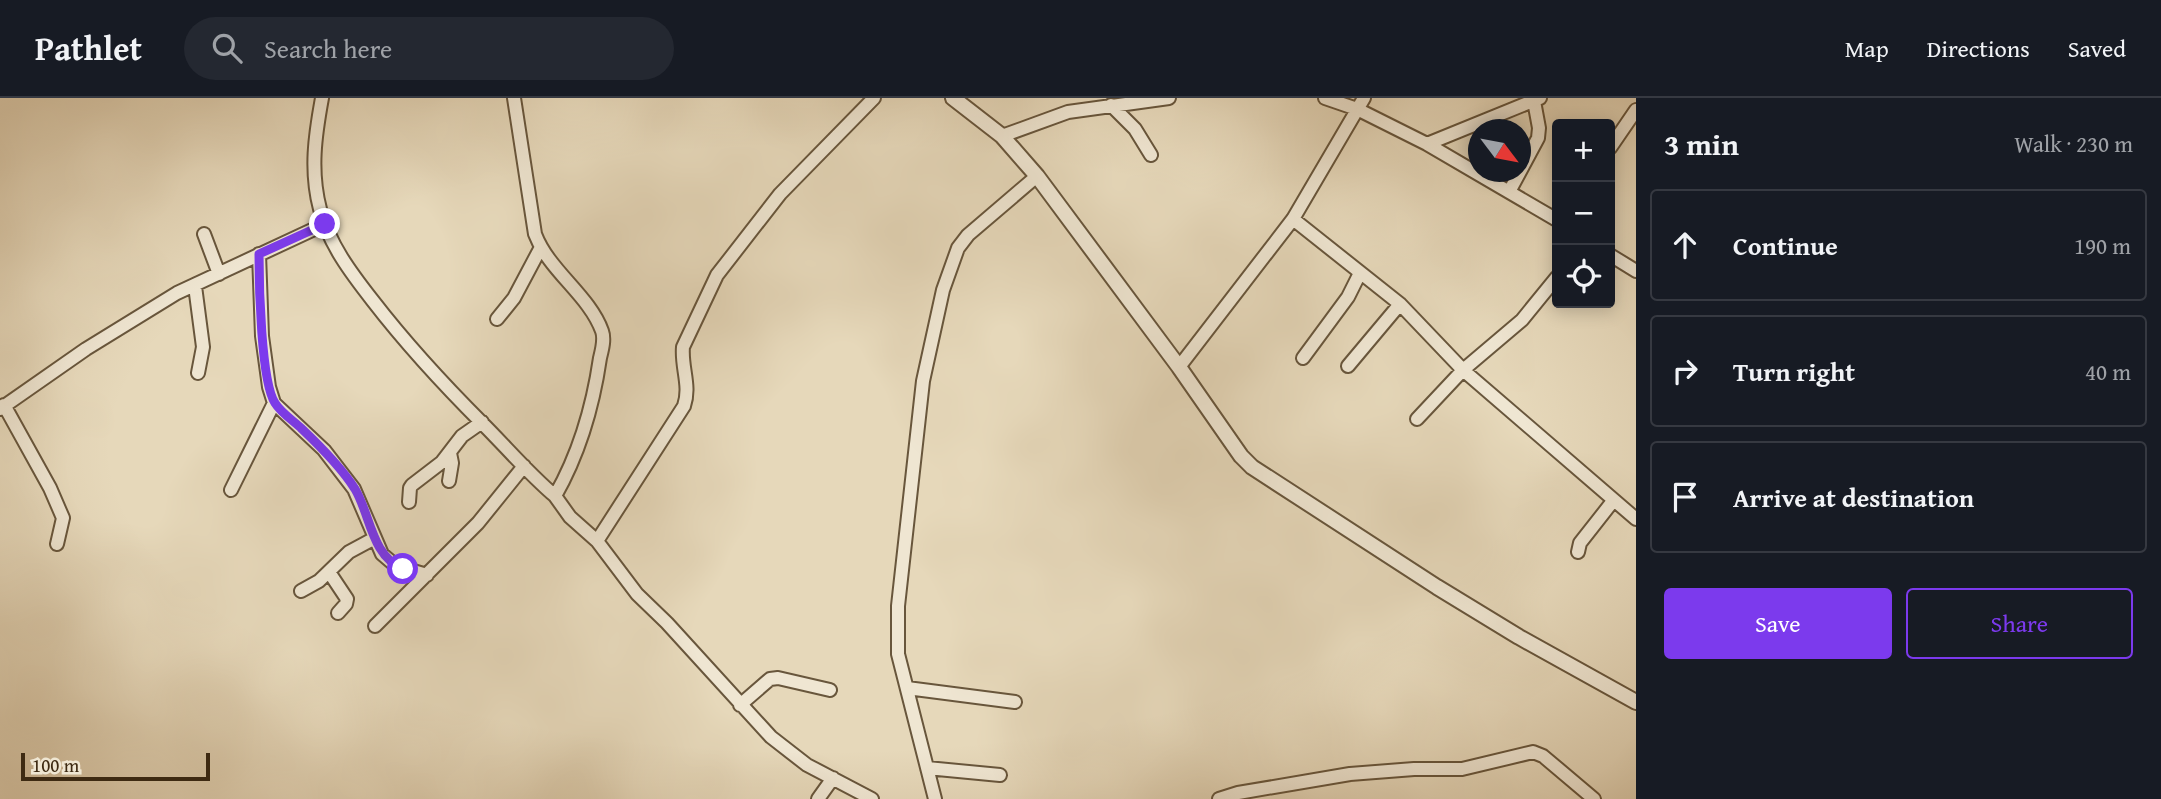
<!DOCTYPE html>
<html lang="en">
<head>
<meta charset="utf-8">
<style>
  body { margin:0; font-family:"Gentium Book Plus",serif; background:#242831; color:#f1f3f6 }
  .controls { position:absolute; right:21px; top:21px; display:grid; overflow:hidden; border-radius:7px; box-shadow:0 4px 18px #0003 }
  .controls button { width:63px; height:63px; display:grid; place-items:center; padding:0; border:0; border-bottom:2px solid #363941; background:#171b24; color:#f1f3f6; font:35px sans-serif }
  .compass { position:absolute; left:1468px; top:21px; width:63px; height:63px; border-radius:50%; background:#171b24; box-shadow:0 4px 18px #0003; rotate:122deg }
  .scale { position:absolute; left:21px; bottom:18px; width:189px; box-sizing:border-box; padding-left:7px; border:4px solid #3e2a12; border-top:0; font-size:19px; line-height:24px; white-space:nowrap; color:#3e2a12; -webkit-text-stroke:5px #efe6d2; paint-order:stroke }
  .stop { position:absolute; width:21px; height:21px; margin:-16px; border:5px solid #7c3aed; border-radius:50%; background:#fff }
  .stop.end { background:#7c3aed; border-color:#fff; box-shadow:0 2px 7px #0008 }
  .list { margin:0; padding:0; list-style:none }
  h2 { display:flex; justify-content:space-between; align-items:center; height:91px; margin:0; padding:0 28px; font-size:30px }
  h2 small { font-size:23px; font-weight:400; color:#9ea1a6 }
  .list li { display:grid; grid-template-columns:46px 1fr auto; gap:21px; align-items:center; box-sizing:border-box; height:112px; margin:0 14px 14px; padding:0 14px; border:2px solid #363941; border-radius:7px }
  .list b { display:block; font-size:26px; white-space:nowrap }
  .list em { font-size:23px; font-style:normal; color:#9ea1a6 }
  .actions { display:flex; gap:14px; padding:21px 28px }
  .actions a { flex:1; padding:16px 0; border:2px solid #7c3aed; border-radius:7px; text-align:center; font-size:24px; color:#7c3aed }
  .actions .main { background:#7c3aed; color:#fff }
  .icon { flex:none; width:38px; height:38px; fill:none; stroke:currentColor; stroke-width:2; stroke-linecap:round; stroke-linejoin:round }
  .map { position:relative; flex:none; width:1636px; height:701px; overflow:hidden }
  header { display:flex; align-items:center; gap:42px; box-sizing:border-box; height:98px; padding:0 35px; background:#171b24; border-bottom:2px solid #363941 }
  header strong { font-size:33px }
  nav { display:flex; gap:38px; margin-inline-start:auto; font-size:24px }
  .search { width:490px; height:63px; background:#242831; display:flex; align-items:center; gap:18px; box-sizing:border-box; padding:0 24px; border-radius:38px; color:#9ea1a6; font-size:26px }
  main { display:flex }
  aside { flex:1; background:#171b24 }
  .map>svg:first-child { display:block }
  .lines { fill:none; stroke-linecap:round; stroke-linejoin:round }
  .minor-casing { stroke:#68563c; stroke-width:16 }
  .tertiary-casing { stroke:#68563c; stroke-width:18 }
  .minor { stroke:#efe6d2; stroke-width:12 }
  .tertiary { stroke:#efe6d2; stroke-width:14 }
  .route { stroke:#7c3aed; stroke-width:9 }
</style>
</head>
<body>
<header>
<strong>Pathlet</strong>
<div class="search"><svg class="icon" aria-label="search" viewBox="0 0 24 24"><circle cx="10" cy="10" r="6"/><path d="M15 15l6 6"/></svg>Search here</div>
<nav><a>Map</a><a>Directions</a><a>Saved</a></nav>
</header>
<main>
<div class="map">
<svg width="1636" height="701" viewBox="0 0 1636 701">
  <rect width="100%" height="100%" fill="#e6d8ba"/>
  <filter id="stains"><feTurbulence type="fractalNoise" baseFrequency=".00286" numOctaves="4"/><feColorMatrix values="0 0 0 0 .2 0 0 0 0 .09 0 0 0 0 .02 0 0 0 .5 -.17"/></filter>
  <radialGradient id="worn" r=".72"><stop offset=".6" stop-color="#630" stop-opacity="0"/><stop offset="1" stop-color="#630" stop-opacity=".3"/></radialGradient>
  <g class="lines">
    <defs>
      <path id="minor" d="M322,0C315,38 310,73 320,111C329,146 351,175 373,203C407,247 444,287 483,326C507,350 529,376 555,398C579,356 593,308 600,260C602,252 605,241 602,233C589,197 549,173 535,136L514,0
        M1325,0L1357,11L1427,46L1557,122
        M1111,7L1135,31L1151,57
        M1002,38L1068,14L1169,0
        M1427,46L1540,0
        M1610,50L1636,12
        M1509,94L1538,40L1539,30L1534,3
        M1293,121L1400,206L1463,272L1636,421
        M204,136L219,176
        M259,156L262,238L269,289L274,305L324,352L354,391L382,456L396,468L427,477
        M1610,157L1636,173
        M195,188L203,249L198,275
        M497,221L514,200L540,151
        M1303,260L1348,199L1360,175
        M1348,268L1400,206
        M1179,269L1293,121L1364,0
        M4,307L50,390L63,420L57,446
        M0,311L86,251L177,195L325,126
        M1417,321L1463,272L1522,222L1557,179
        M449,383L452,365L450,355
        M231,392L274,305
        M555,398L570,419L597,443L637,496L667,525L771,639L807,667L872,701
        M409,404L410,390L412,387L442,364L462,338L482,324
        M597,443L684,308C691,288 681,269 683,249L717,177L780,96L874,0
        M1578,454L1580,445L1613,403
        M329,474L347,501L346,506L338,515
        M301,493L319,483L349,454L375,440
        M375,528L478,425L524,368
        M907,590L1015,604
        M740,607L770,581L778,580L830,592
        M927,670L1000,677
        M818,701L833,680
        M935,701L898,556V508L923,283L943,192L958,150L968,137L1037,78
        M1219,701L1238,695L1350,676L1414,671H1462L1533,654L1543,658L1594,701"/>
      <path id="tertiary" d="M953,0L1002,38L1037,78L1179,269L1241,358L1252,369L1437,489L1519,539L1636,604"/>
    </defs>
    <use href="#minor" class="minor-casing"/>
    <use href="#tertiary" class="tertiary-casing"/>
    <use href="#minor" class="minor"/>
    <use href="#tertiary" class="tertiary"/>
  </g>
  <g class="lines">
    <path class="route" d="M325,126L259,156C259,185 261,284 275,305C281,315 294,323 302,331C321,349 341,369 355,391C371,418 371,457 403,471"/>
  </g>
  <rect width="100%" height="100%" filter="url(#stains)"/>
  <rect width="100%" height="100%" fill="url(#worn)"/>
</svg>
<div class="controls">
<button>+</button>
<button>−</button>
<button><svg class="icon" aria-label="locate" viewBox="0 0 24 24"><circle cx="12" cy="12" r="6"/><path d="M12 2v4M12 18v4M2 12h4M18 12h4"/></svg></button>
</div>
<svg class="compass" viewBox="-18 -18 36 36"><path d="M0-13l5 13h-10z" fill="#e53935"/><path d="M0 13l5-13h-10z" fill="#9ea1a6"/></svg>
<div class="scale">100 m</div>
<div class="stop" style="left:403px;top:471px"></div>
<div class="stop end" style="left:325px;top:126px"></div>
</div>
<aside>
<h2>3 min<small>Walk · 230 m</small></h2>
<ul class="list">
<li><svg class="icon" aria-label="ahead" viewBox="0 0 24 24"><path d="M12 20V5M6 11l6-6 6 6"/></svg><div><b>Continue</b></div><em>190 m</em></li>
<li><svg class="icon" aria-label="right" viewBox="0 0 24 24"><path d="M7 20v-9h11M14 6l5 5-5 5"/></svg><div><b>Turn right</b></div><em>40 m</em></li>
<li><svg class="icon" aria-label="arrive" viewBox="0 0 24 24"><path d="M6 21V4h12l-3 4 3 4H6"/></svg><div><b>Arrive at destination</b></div></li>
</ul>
<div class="actions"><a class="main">Save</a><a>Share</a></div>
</aside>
</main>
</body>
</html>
